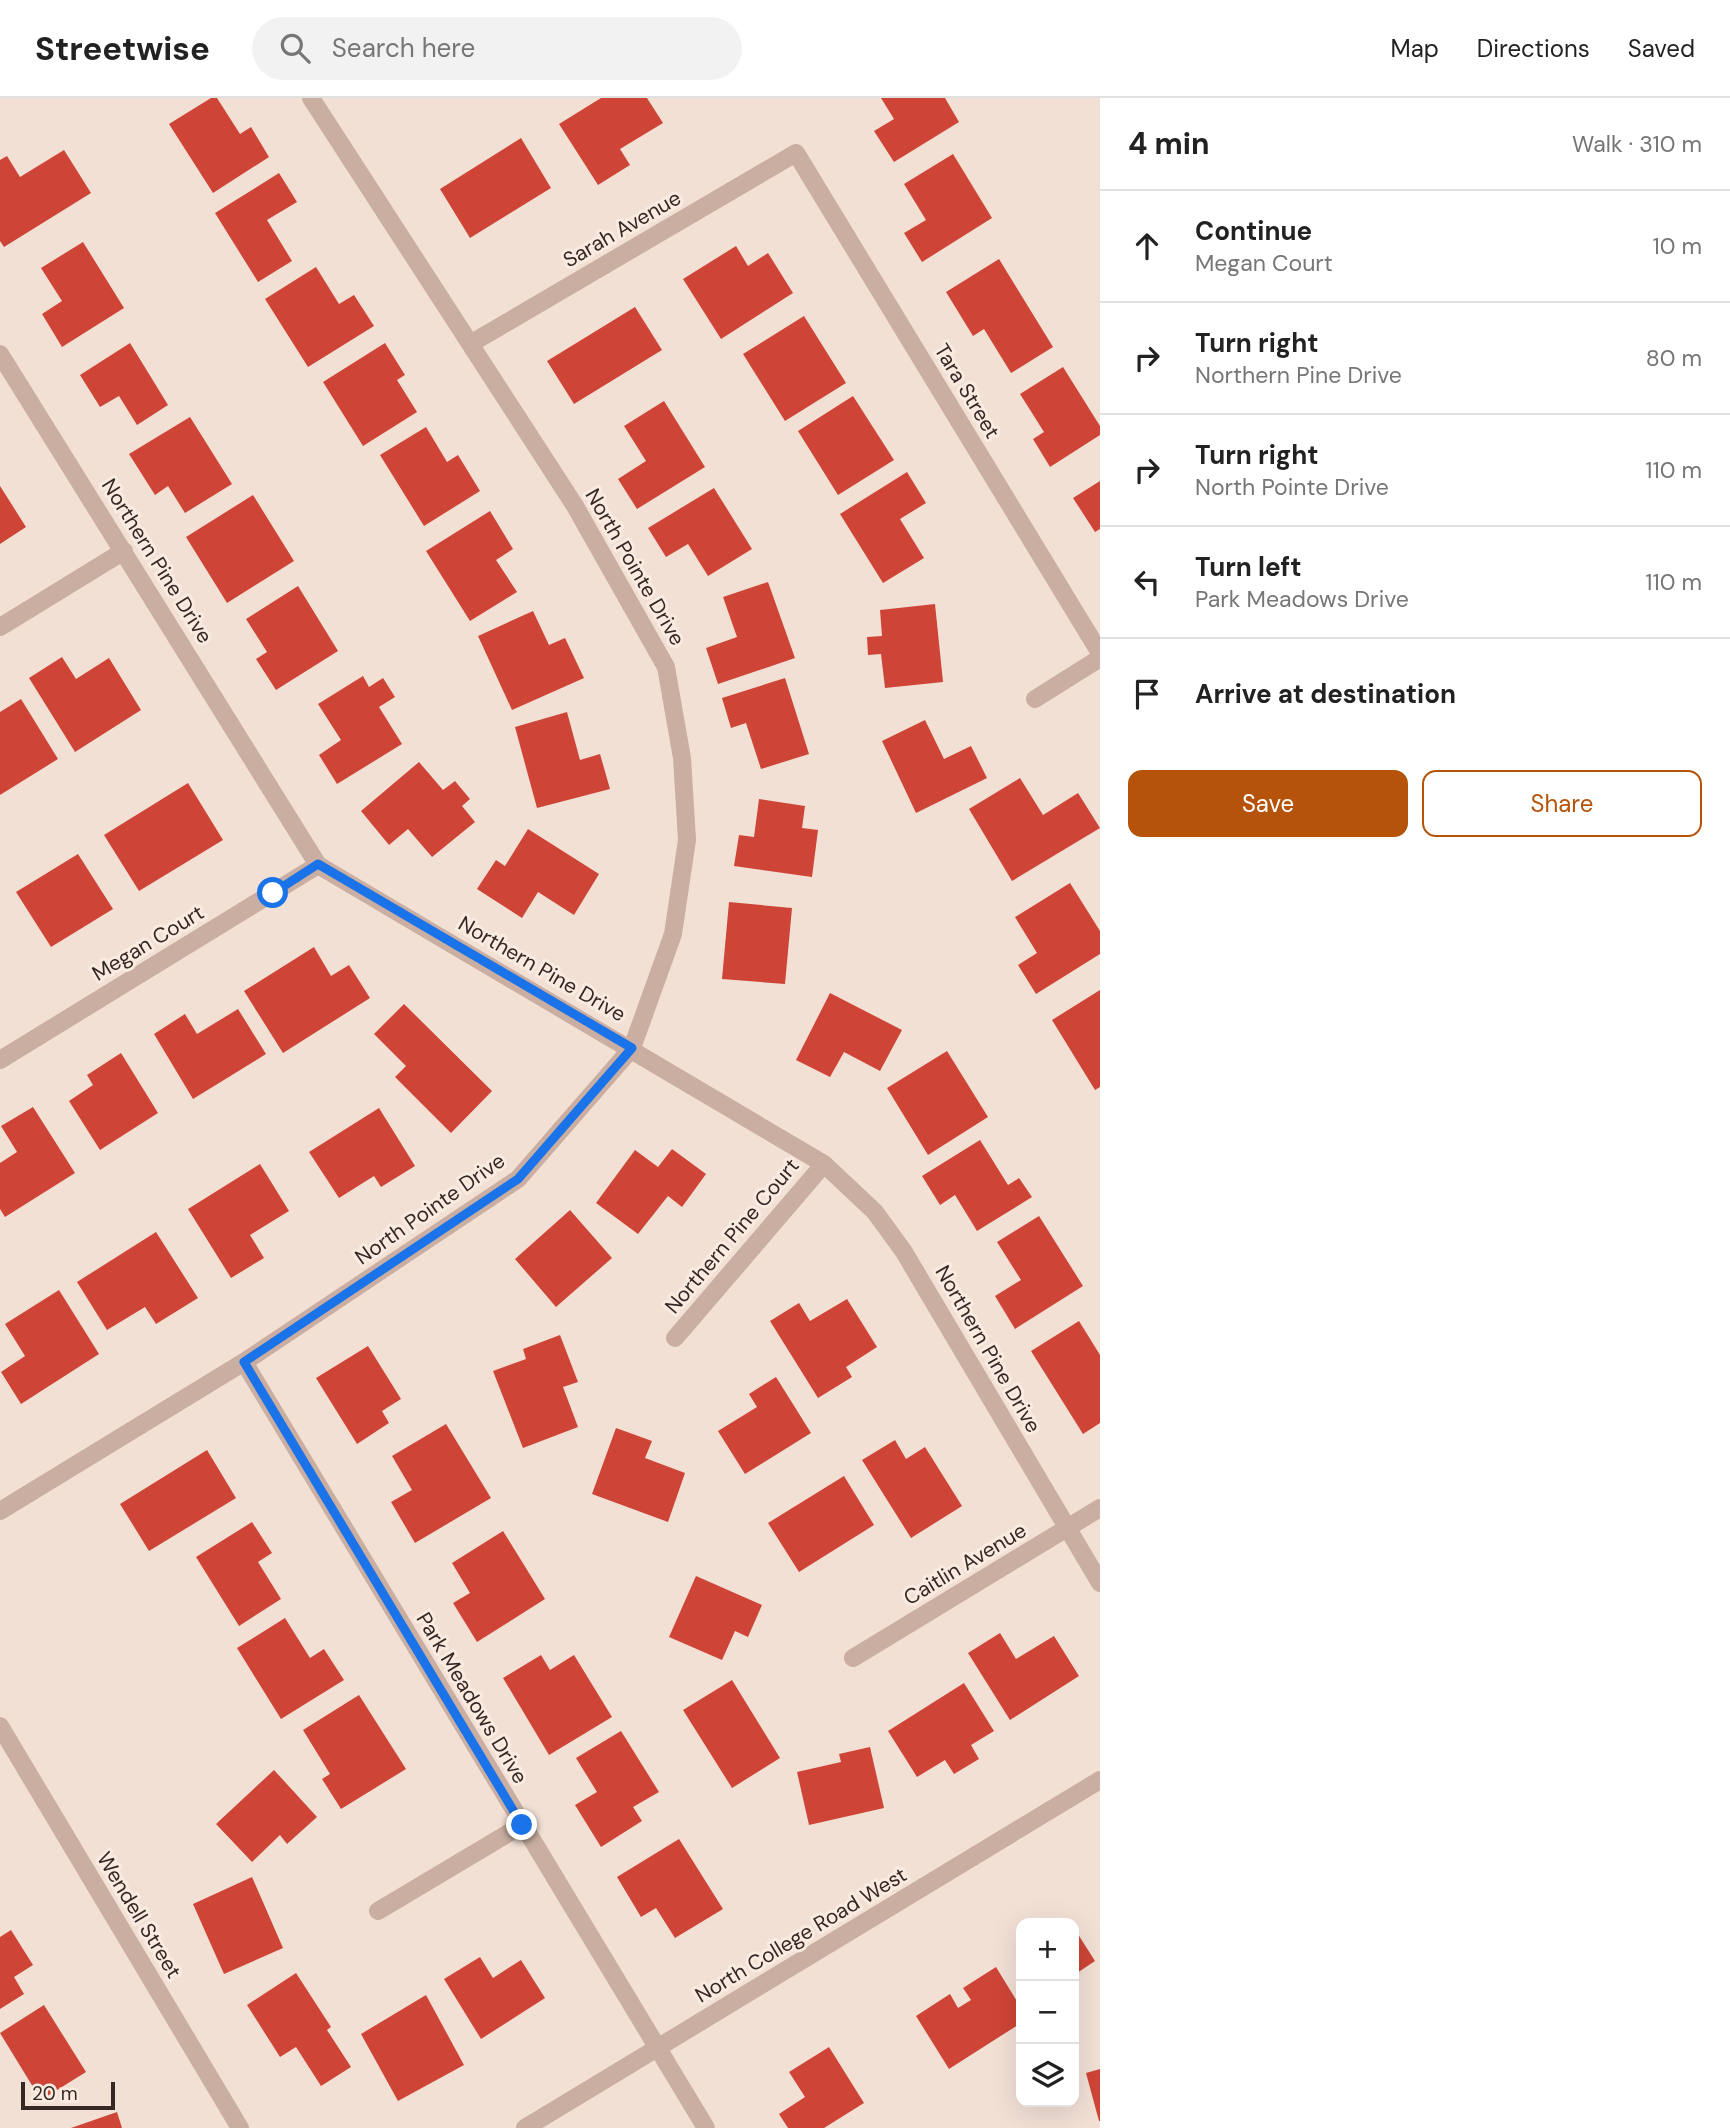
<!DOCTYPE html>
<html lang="en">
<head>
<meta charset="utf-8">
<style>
  body { margin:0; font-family:"DM Sans",sans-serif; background:#f2f2f2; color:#222 }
  .controls { position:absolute; right:21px; bottom:21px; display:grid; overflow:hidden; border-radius:14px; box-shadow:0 7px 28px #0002 }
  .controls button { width:63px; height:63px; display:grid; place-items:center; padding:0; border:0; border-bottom:2px solid #e0e0e0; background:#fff; color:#222; font:35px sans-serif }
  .scale { position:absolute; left:21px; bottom:18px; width:94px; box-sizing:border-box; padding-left:7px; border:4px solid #342724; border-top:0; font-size:19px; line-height:24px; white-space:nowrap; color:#342724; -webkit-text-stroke:5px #faebe1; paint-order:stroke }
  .stop { position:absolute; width:21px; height:21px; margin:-16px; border:5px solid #1a73e8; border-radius:50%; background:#fff }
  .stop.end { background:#1a73e8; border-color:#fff; box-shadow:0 2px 7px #0008 }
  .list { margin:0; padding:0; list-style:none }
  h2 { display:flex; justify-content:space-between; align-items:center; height:91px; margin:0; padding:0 28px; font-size:30px }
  h2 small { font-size:23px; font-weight:400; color:#767676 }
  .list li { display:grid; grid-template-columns:46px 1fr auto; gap:21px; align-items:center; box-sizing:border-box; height:112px; padding:0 28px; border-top:2px solid #e0e0e0 }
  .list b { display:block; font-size:26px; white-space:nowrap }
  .list p { margin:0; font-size:23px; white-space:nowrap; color:#767676 }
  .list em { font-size:23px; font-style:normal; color:#767676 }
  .actions { display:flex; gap:14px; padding:21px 28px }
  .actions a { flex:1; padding:16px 0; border:2px solid #b45309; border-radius:14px; text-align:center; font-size:24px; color:#b45309 }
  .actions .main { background:#b45309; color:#fff }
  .icon { flex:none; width:38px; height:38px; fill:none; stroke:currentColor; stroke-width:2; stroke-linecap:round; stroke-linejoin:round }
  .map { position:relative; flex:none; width:1100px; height:2030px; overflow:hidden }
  header { display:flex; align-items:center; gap:42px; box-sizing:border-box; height:98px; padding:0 35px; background:#fff; border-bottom:2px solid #e0e0e0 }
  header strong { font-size:33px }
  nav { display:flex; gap:38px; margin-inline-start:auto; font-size:24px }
  .search { width:490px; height:63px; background:#f2f2f2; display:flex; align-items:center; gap:18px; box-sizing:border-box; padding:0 24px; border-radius:38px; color:#767676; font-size:26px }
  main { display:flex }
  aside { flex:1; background:#fff }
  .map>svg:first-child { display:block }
  .building { fill:#ce4537 }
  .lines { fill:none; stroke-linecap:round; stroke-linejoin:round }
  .minor { stroke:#caaea1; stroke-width:18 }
  .tertiary { stroke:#caaea1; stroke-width:18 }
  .route { stroke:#1a73e8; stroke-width:9 }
  .labels { text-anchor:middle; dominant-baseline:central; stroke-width:6; stroke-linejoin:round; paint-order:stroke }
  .street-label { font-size:21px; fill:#342724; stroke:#faebe1 }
</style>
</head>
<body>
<header>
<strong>Streetwise</strong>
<div class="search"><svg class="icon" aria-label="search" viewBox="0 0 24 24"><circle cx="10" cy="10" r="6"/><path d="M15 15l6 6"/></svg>Search here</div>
<nav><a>Map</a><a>Directions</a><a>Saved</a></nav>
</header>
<main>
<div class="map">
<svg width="1100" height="2030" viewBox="0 0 1100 2030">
  <rect width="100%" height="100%" fill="#f2e0d5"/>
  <path class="building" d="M211,0H217L240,36L251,29L269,59L213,95L169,26Z
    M601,0H647L663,25L620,51L630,67L598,87L559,26Z
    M881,0H945L959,24L894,64L874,33L894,21Z
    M521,40L551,90L470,140L440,91Z
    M64,52L91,95L4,149L0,143V62L7,58L20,79Z
    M953,56L992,120L922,164L904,135L926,122L904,86Z
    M279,75L297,104L267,122L292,163L258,184L215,115Z
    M83,144L124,210L62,249L42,216L62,203L41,170Z
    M736,148L748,168L768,155L793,195L721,241L683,181Z
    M999,161L1053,249L1011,275L984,231L973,238L946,194Z
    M316,169L339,206L354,197L374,228L308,269L265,201Z
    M635,209L662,252L574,306L547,263Z
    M804,218L846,285L785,323L743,256Z
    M130,245L168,307L137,327L119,298L100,309L80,277Z
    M385,245L405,277L397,282L417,314L363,348L323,284Z
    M1063,269L1100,328V337L1050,369L1033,341L1044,334L1020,296Z
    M853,298L894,362L838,397L798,333Z
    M664,303L705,369L637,411L618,381L646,363L624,328Z
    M190,319L232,386L185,415L168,388L155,397L129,356Z
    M426,329L447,364L458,357L480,393L424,428L380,357Z
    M907,374L926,405L900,421L924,460L883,485L840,416Z
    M1100,383V431L1095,434L1073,400Z
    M0,388L26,429L0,446Z
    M714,390L752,451L708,478L688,446L666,459L648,430Z
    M253,397L294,463L227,505L186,439Z
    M490,413L513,451L496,462L517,494L470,523L426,453Z
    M768,484L795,560L718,586L706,550L737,539L723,499Z
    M298,488L338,553L276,592L256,561L267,554L246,521Z
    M935,506L943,584L885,590L881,556L868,557L867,539L882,538L880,512Z
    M533,513L549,547L565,540L584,580L512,612L478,538Z
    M62,559L76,581L109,560L141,612L75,654L29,580Z
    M363,578L369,589L383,580L395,599L379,609L402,646L337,686L319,657L341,642L318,606Z
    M785,580L809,656L761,671L746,625L731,630L722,600Z
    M21,601L58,661L0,697V614Z
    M567,614L580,662L600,656L610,691L537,710L515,629Z
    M925,622L944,661L971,648L987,680L916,715L882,643Z
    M419,664L443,692L455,683L470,701L462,708L475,724L432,759L408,731L389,747L361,713Z
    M1020,680L1043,717L1078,695L1100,730L1012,783L969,711Z
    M188,685L223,742L139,793L104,737Z
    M759,701L805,708L802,730L818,732L812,779L734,768L739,737L754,739Z
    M528,731L599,776L574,817L538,794L522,820L477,791L496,762L505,768Z
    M78,756L113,811L51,849L16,794Z
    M1070,785L1100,833V856L1036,896L1018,867L1037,855L1015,819Z
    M729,804L792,810L785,886L722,881Z
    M314,849L331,878L349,867L370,900L283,955L244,893Z
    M1100,892V989L1095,992L1052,922Z
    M830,895L902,932L880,973L844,954L830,979L796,962Z
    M404,906L492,993L451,1035L395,979L406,968L374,936Z
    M238,911L266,956L193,1001L154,936L185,916L197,936Z
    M947,953L988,1019L928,1057L887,990Z
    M121,955L158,1015L100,1052L69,1003L93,987L87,977Z
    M33,1009L75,1075L5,1119L0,1111V1065L17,1054L1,1028Z
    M379,1010L415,1068L381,1089L374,1078L339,1100L309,1054Z
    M980,1042L1008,1087L1019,1080L1032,1099L977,1133L955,1097L940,1107L922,1078Z
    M672,1051L706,1076L682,1109L668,1098L638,1136L596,1105L635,1052L658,1069Z
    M260,1066L289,1113L250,1137L264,1160L231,1180L188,1111Z
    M570,1112L612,1160L556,1209L515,1161Z
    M1039,1118L1083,1188L1015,1231L995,1198L1021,1182L997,1144Z
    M156,1134L198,1200L156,1226L145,1209L107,1232L77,1184Z
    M59,1192L99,1256L21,1306L1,1274L25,1258L5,1226Z
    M847,1201L877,1249L846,1269L852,1279L818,1300L770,1223L799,1205L810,1223Z
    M1079,1223L1100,1257V1325L1083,1336L1031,1253Z
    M560,1237L578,1284L563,1289L578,1329L523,1350L493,1273L526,1261L523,1251Z
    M368,1248L401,1301L382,1313L389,1325L357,1346L316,1280Z
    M776,1279L811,1335L745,1376L718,1333L757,1309L749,1296Z
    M446,1326L491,1400L415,1445L391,1404L412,1392L392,1358Z
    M616,1330L652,1343L645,1360L685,1375L668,1424L592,1396Z
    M895,1342L906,1361L925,1349L962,1408L911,1440L862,1362Z
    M207,1352L236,1400L149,1453L120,1406Z
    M844,1378L874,1427L799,1474L768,1425Z
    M252,1424L272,1455L258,1464L281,1501L239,1528L196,1459Z
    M503,1433L545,1501L477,1544L453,1505L470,1495L452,1465Z
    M696,1478L762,1507L748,1539L735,1533L722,1562L669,1539Z
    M285,1520L310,1560L324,1551L344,1582L281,1621L237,1550Z
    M1000,1535L1016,1561L1054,1538L1079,1578L1010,1622L968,1555Z
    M541,1557L550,1572L574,1557L612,1619L549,1657L503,1580Z
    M732,1582L780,1660L732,1690L683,1612Z
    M964,1585L994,1633L971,1647L979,1661L954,1676L945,1662L917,1679L888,1633Z
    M359,1597L406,1671L341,1711L322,1681L330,1676L303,1632Z
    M621,1633L659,1694L633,1709L642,1723L601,1749L575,1707L597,1694L576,1660Z
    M870,1649L884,1710L809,1727L797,1674L841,1664L839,1656Z
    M274,1672L317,1719L287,1746L280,1737L252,1764L216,1726Z
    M679,1741L723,1811L675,1840L656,1810L641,1819L617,1779Z
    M252,1779L283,1850L224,1876L193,1806Z
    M1074,1830L1095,1863L1074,1877Z
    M11,1832L33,1867L14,1879L24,1896L0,1911V1839Z
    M480,1859L493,1880L521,1862L545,1900L481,1941L444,1881Z
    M996,1869L1021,1910V1925L949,1971L916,1918L950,1896L958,1910L971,1902L963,1890Z
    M296,1875L331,1929L327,1932L351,1969L321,1988L296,1949L280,1959L247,1907Z
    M426,1897L464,1967L398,2003L361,1936Z
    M44,1907L86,1974L41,2002L0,1935Z
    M829,1949L864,2005L824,2030H788L779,2016L805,1999L789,1974Z
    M1100,1971V2023H1099L1086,1975Z
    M117,2014L122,2030H71Z"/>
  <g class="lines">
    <path class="minor" d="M470,246L796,55L1100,555
      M0,256L318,767L824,1066L875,1114L904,1154L1100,1485
      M0,529L124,453
      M1035,601L1100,560
      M0,962L318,767
      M675,1240L824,1066
      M244,1264L706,2030
      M0,1413L244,1264L518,1081L632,950L673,836L687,742L682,660L666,569L575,408L311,0
      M853,1560L1100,1410
      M0,1628L240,2030
      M378,1813L522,1727"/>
    <path class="tertiary" d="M525,2030L1100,1682"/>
  </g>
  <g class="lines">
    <path class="route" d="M273,795L318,766L632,950L518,1081L244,1264L522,1727"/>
  </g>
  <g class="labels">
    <g class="street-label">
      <text transform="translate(622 131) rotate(-30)">Sarah Avenue</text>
      <text transform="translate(967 293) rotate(59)">Tara Street</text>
      <text transform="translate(157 463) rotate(58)">Northern Pine Drive</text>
      <text transform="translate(635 469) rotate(60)">North Pointe Drive</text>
      <text transform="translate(148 845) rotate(-31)">Megan Court</text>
      <text transform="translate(542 871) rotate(30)">Northern Pine Drive</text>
      <text transform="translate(430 1111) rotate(-35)">North Pointe Drive</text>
      <text transform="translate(732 1138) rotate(-50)">Northern Pine Court</text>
      <text transform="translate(988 1251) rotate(60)">Northern Pine Drive</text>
      <text transform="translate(965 1466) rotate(-31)">Caitlin Avenue</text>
      <text transform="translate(472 1600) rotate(59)">Park Meadows Drive</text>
      <text transform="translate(139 1817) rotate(59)">Wendell Street</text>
      <text transform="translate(801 1837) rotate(-31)">North College Road West</text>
    </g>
  </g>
</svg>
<div class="controls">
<button>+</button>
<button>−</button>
<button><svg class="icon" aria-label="layers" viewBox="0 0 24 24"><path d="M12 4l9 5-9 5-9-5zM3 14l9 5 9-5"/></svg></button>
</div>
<div class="scale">20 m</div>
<div class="stop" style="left:273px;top:795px"></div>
<div class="stop end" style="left:522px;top:1727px"></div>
</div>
<aside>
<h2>4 min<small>Walk · 310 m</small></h2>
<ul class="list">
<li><svg class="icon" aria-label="ahead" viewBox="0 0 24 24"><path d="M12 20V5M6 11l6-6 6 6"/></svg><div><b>Continue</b><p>Megan Court</p></div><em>10 m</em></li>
<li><svg class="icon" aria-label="right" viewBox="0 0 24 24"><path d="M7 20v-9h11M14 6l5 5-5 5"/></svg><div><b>Turn right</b><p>Northern Pine Drive</p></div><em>80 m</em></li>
<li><svg class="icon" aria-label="right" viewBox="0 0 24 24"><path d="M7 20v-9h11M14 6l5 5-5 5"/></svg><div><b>Turn right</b><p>North Pointe Drive</p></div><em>110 m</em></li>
<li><svg class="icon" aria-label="left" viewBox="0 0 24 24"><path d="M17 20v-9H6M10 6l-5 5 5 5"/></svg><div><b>Turn left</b><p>Park Meadows Drive</p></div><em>110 m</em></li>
<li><svg class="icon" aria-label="arrive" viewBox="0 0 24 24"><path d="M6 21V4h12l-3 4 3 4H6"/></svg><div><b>Arrive at destination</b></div></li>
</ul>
<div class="actions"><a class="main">Save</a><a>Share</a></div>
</aside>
</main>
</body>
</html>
